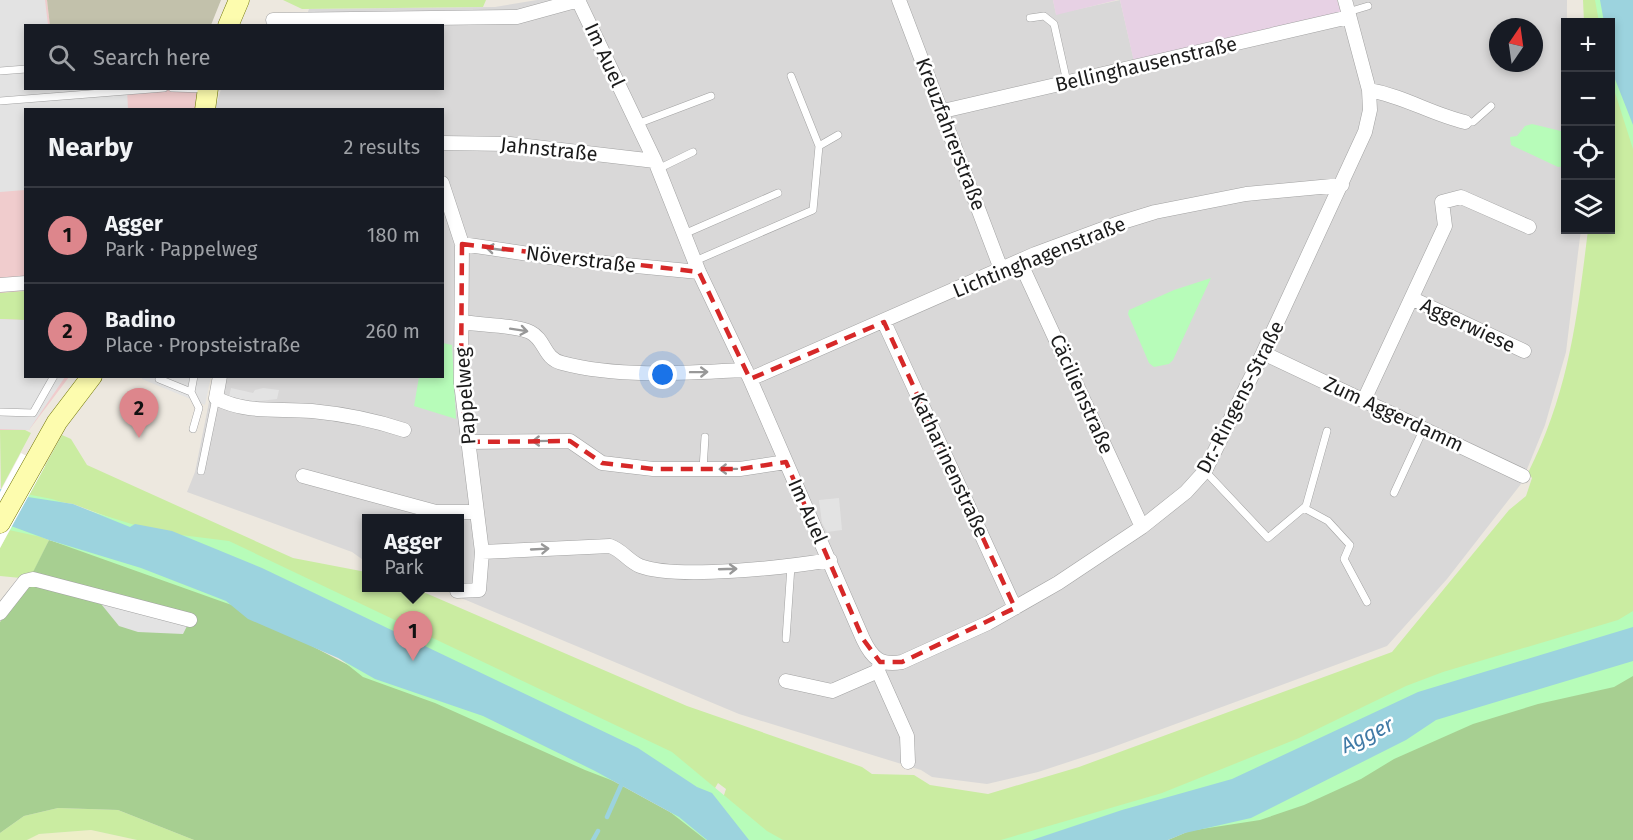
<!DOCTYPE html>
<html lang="en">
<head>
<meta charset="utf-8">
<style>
  body { margin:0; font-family:"Fira Sans",sans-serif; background:#242831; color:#f1f3f6 }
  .controls { position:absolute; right:18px; top:18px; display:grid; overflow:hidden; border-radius:0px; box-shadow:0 3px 9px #0003 }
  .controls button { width:54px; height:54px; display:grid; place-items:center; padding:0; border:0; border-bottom:2px solid #363941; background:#171b24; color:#f1f3f6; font:30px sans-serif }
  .compass { position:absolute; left:1489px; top:18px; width:54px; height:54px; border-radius:50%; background:#171b24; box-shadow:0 3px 9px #0003; rotate:13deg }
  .you { position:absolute; left:663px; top:375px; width:21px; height:21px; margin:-15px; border:4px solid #fff; border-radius:50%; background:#1a73e8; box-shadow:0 0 0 9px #1a73e833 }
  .badge { display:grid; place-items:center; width:39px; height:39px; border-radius:50%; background:#dd868c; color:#111; font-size:20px; font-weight:700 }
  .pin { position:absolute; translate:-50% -50px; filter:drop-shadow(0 2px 3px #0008) }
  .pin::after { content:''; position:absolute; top:32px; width:21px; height:18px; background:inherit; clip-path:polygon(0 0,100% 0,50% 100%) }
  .popup { position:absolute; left:362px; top:514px; width:102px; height:78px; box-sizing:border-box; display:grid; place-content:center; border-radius:0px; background:#171b24; filter:drop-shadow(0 2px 4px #0005); font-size:20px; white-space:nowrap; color:#9ea1a6 }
  .popup b { font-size:22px; color:#f1f3f6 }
  .popup::after { content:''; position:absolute; left:50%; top:100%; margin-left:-12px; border:12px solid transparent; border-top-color:#171b24 }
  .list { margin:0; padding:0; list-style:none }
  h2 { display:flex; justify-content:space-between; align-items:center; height:78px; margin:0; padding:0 24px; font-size:26px }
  h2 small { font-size:20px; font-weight:400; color:#9ea1a6 }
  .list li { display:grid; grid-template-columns:39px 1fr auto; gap:18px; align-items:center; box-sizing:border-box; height:96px; padding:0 24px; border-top:2px solid #363941 }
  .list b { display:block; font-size:22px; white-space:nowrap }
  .list p { margin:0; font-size:20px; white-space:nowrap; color:#9ea1a6 }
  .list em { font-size:20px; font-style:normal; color:#9ea1a6 }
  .icon { flex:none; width:33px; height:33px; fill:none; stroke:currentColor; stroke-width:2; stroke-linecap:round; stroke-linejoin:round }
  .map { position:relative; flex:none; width:1633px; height:840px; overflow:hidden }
  .search { position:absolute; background:#171b24; box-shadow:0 3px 9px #0003; left:24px; top:24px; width:420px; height:66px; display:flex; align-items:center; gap:15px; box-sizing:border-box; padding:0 21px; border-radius:0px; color:#9ea1a6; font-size:22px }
  .panel { position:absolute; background:#171b24; box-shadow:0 3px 9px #0003; left:24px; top:108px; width:420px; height:270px; border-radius:0px }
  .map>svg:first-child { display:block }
  .residential { fill:#d9d8d8; fill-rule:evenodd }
  .commercial { fill:#f0cccd }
  .industrial { fill:#e7d1e4 }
  .construction { fill:#c2c1ab }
  .farmland { fill:#edeec8 }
  .grass { fill:#caeca1 }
  .forest { fill:#a7cf91 }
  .park { fill:#b7fcb9 }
  .parking { fill:#e3e3e3 }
  .water { fill:#9cd3de }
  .pier { fill:#fff }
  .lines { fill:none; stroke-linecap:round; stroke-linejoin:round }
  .stream { stroke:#9cd3de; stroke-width:4.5 }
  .lane-casing { stroke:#a2a2a2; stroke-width:8 }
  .street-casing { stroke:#a2a2a2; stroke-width:15 }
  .secondary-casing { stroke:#6d7300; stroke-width:21 }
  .lane { stroke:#fff; stroke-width:7 }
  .street { stroke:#fff; stroke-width:14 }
  .secondary { stroke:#fdfcae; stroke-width:20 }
  .oneway { stroke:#989898 }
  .marked { fill:none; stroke:#d62828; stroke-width:4.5; stroke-dasharray:12 8; stroke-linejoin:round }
  .labels { text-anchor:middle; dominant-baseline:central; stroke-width:5; stroke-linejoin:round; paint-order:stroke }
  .street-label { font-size:20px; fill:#1b1b1b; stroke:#fff }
  .water-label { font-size:21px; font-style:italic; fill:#407aa6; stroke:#fff }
</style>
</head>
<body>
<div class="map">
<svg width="1633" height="840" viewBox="0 0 1633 840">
  <rect width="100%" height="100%" fill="#ede8df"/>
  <path class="residential" d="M537,0H1053L1056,14L1120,0L1134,61L1356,20L1351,0H1567L1566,230H1581L1578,253L1566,352L1545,425L1521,484L1447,579L1387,646L1105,750L1038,772L987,784L932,777L921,770L739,714L454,595V588H451H460V518H366V562L352,552L187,492L195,472L214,377L442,376V110L215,109L221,89L442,88V26L303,25L309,9L495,7ZM1498,27H1534V63H1498Z"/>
  <path class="commercial" d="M0,0H47L50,25L26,26V88L197,89L195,109L26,110V376L69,377L29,430H0Z"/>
  <path class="industrial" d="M1053,0H1117L1056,15Z
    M1120,0H1337L1341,12L1134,62Z"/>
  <path class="construction" d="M47,0H221L211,25L50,26Z"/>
  <path class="farmland" d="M91,830L137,840H27L38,834Z"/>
  <path class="grass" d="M283,0H486L483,7L302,9Z
    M1583,0H1600L1604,22H1584Z
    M1611,62L1633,125V627L1275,760L1032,840H772L723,798L726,789L718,783L712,793L116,520L73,504L28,497L62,435L71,439L87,465L293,558L366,572V588H414L687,706L862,767L872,774L914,775L930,785L988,794L1079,767L1392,652L1509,510L1526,496L1532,478L1528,473C1569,391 1577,319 1588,230H1610Z
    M25,291V320L0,319V293Z
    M0,430H25L31,433L1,489Z
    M12,525L49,540L32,575L21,578L0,576V548Z
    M58,808L118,810L194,840H137L91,830L39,834L27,840H0V833L24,816Z"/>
  <path class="forest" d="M49,540L141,568L226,601L375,679L427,695L595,771L679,817L707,840H194L118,810L58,808L24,816L0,833V622L24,590Z
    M1633,661V840H1168L1405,740Z"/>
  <path class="park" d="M1595,0H1633V149L1611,80L1610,22H1599Z
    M1532,124L1565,132V166L1558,167L1511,145L1510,137L1517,136L1525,126Z
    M1211,278L1173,360L1169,364L1154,367L1149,363L1128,314L1129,310L1174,290Z
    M443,343L452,345L456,419L414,406L419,377L442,376Z
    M0,489L52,499L157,532L229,541L672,752L767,831L783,840H706L647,794L585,770L435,703L363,677L324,646L240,608L41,537L0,528Z
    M1633,611V676L1614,687L1538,704L1473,724L1394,759L1361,779L1304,805L1260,820L1176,833L1155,840H1001L1162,793L1299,738L1406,686L1443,672L1618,620Z"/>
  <path class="parking" d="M0,0H45L48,25L26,26V88L127,89L128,109L26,110L25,190L0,192Z
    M0,319L25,320L26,376L65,377L29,430L0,429Z
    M142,376L211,377L205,405L142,379Z
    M231,388L253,393L255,390L263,388L279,390L277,399L252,402L229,397Z
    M839,498L842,530L827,532L822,523L819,500Z
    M93,594L190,620L183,634L138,632L119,626Z"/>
  <path class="water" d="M1600,0H1633V125L1613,74L1610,22H1604Z
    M0,489L28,497L73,504L130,527L135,524L172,531L262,568L638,748L697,787L712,793L749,840H707L679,817L595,771L483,716L375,679L338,658L248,619L226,601L141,568L49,540L0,522Z
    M1633,627V661L1436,720L1406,740L1251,818L1185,833L1168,840H1032L1122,810L1232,779L1418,692Z"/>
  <path class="pier" d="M21,453L45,466L0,548V492Z"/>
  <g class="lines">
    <path class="stream" d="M607,817L623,781
      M593,840L598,831"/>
    <defs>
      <path id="lane" d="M1348,12L1368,6
        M1030,18L1044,16L1054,24L1067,82
        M0,71L26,69
        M791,76L819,146
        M172,88L205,89
        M0,101L164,88
        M1465,122H1473L1491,106
        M637,124L711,96
        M658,169L693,152
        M684,234L778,193
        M695,261L813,210L819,146L838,135
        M159,379L191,392L194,376
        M191,392L199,408L193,429
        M0,412L33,413L54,376
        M703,469L705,437
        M201,471L216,398
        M1205,471L1268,538L1306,506L1327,431
        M1394,493L1424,428
        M1304,508L1328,521L1350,545L1344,559L1367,602
        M786,639L791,566"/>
      <path id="street" d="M578,0L655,161L699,272L750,379L863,639C872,658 880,666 902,662L988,623L1058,583L1142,527L1186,492L1205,471L1263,353L1365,132L1370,110L1369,90L1345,0
        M899,0L1001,269
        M273,20L517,17L579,0
        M1369,90C1404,96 1431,114 1465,122
        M943,111L1349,17
        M442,143L510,144L655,161
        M442,183L462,244L461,383L482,552L479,590L457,591
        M462,244L563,259L699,272
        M1020,262L1142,527
        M0,285L26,283
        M1413,299L1524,351
        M462,322C479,325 515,325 530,332C546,340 543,358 562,363C618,378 688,373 746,370
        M884,322L1015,608
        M1263,353L1523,476
        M220,376L216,398C246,414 279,408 312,411C343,414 374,420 404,430
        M750,379L1035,254L1116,224L1155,212L1246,194L1342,185
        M1364,400L1445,226L1442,202L1461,197L1529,227
        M467,442L570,441L602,463L653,469H740L786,462
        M303,476L436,512H476
        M482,552L610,546C622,550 628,561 640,566C677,580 789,567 830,560
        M0,613L25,581L33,579L190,620
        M880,662L878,671L907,736L908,762
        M786,681L832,691L878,671"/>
      <path id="secondary" d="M228,26L239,0
        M205,110L208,88
        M0,523L57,422L92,376"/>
    </defs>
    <use href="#lane" class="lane-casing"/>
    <use href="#street" class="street-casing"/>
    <use href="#secondary" class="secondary-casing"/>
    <use href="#lane" class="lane"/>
    <use href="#street" class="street"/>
    <use href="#secondary" class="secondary"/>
  </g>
  <defs><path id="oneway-shaft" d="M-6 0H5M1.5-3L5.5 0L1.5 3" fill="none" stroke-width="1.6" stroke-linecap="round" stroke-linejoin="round" transform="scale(1.5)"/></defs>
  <g class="oneway">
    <use href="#oneway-shaft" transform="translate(495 249) rotate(-172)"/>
    <use href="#oneway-shaft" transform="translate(519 330) rotate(9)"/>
    <use href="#oneway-shaft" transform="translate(699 372) rotate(-1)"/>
    <use href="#oneway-shaft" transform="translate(541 441) rotate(179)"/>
    <use href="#oneway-shaft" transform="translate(728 469) rotate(179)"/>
    <use href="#oneway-shaft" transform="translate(540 549) rotate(-3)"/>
    <use href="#oneway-shaft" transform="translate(728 569) rotate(-2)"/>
  </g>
  <path class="marked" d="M462,244L699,272L750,379L884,322L1015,608L902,662H880L863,639L786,462L740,469H653L602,463L570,441L467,442L461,383Z"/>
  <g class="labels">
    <g class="street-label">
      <text transform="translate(605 55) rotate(65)">Im Auel</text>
      <text transform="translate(1146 64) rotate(-13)">Bellinghausenstraße</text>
      <text transform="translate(951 134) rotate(69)">Kreuzfahrerstraße</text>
      <text transform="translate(549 149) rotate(6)">Jahnstraße</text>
      <text transform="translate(1039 257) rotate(-22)">Lichtinghagenstraße</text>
      <text transform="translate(581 259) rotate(7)">Növerstraße</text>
      <text transform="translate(1468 325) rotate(25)">Aggerwiese</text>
      <text transform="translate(1082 394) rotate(66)">Cäcilienstraße</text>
      <text transform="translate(465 396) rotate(-94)">Pappelweg</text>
      <text transform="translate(1240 397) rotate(-63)">Dr.-Ringens-Straße</text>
      <text transform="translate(1394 414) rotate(25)">Zum Aggerdamm</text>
      <text transform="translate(950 465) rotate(65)">Katharinenstraße</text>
      <text transform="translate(808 511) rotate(66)">Im Auel</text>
    </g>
    <g class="water-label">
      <text transform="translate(1367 735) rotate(-26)">Agger</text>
    </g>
  </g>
</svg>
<div class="controls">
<button>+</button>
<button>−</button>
<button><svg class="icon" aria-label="locate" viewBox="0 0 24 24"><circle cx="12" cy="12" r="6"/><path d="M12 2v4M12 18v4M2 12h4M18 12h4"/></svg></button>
<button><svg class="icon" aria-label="layers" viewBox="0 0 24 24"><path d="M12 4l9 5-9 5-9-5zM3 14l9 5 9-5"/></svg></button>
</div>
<svg class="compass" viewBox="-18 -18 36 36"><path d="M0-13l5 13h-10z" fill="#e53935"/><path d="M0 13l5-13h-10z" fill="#9ea1a6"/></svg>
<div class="you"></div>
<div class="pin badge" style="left:413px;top:661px">1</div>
<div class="popup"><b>Agger</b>Park</div>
<div class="pin badge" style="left:139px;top:438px">2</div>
<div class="search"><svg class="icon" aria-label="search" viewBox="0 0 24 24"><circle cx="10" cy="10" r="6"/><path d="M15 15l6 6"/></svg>Search here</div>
<section class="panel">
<h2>Nearby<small>2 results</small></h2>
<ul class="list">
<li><span class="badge">1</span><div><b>Agger</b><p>Park · Pappelweg</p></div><em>180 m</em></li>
<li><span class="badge">2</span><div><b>Badino</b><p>Place · Propsteistraße</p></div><em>260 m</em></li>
</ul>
</section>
</div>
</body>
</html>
